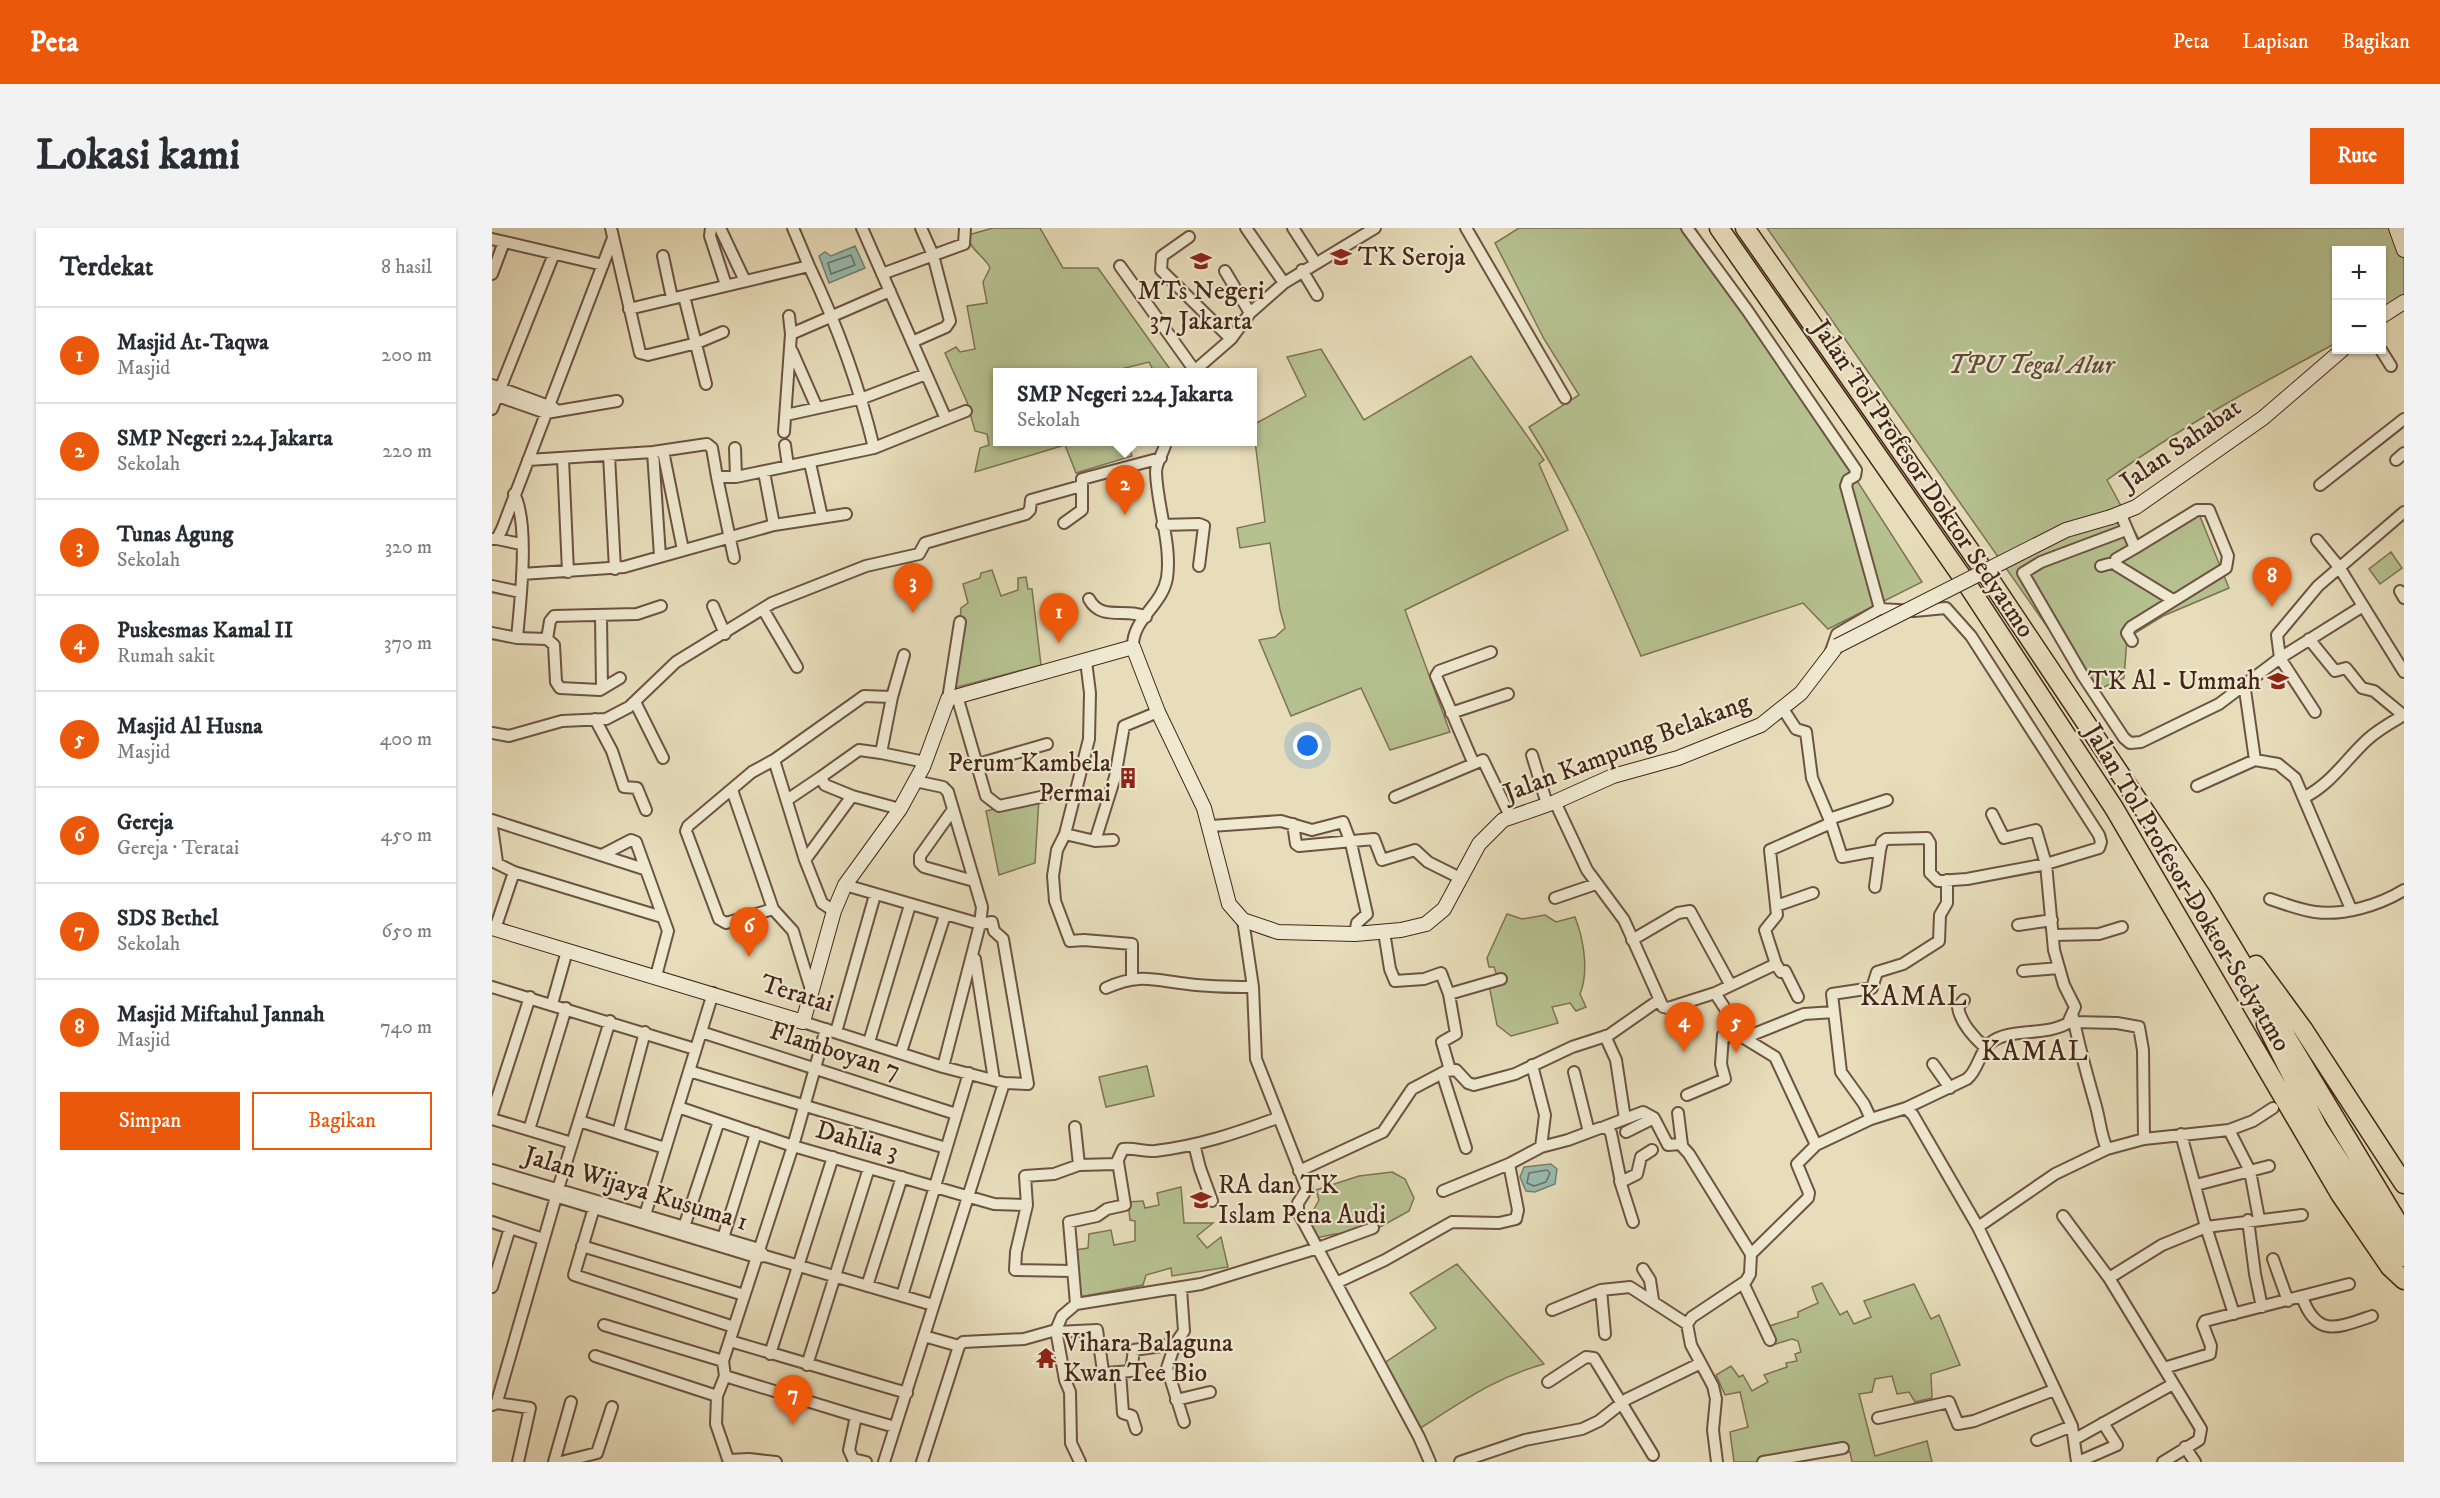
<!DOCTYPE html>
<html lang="id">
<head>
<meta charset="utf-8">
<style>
  body { margin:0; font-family:"IM FELL DW Pica",serif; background:#f2f2f3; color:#2b2b33 }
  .controls { position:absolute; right:18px; top:18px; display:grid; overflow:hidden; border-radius:0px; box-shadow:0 2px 4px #0004 }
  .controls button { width:54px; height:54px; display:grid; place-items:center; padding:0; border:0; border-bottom:2px solid #e1e1e2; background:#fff; color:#2b2b33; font:30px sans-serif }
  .you { position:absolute; left:816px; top:518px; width:21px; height:21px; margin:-15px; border:4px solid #fff; border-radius:50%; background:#1a73e8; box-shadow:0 0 0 9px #1a73e833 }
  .badge { display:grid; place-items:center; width:39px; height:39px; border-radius:50%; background:#ea580c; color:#fff; font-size:20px; font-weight:700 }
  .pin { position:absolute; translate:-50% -50px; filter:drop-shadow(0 2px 3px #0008) }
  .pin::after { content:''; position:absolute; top:32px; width:21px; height:18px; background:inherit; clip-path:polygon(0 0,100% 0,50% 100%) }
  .popup { position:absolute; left:501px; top:140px; width:264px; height:78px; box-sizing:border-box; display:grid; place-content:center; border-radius:0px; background:#fff; filter:drop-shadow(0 2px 4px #0005); font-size:20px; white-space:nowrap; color:#7c7c81 }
  .popup b { font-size:22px; color:#2b2b33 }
  .popup::after { content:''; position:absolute; left:50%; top:100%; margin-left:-12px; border:12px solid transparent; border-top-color:#fff }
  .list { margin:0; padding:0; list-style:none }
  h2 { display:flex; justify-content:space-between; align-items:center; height:78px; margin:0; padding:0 24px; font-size:26px }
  h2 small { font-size:20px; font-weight:400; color:#7c7c81 }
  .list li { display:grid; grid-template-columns:39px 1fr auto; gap:18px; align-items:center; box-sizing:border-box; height:96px; padding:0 24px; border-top:2px solid #e1e1e2 }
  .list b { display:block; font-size:22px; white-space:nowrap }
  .list p { margin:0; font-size:20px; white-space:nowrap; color:#7c7c81 }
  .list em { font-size:20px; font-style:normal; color:#7c7c81 }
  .actions { display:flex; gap:12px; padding:18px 24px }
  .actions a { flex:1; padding:14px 0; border:2px solid #ea580c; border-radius:0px; text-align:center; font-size:21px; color:#ea580c }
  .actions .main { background:#ea580c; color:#fff }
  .map { position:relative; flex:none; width:1912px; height:1234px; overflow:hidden; border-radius:0px }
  header { display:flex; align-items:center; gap:36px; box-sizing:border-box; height:84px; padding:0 30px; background:#ea580c; color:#fff }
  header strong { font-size:28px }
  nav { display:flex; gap:33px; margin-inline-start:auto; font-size:21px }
  .intro { display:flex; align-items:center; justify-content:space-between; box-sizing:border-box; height:144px; padding:0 36px }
  h1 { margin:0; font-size:42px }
  .button { padding:15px 27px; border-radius:0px; background:#ea580c; color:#fff; font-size:21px; font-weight:700 }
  main { display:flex; gap:36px; padding:0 36px }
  aside { flex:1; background:#fff; border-radius:0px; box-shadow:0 2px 4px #0004 }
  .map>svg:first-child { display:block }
  .green { fill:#b6c190; stroke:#7e7354; stroke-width:1.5 }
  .water { fill:#97bcaf; stroke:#768073; stroke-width:1.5 }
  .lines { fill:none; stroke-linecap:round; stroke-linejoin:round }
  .shore { stroke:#6e7064; stroke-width:1.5 }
  .street-casing { stroke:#6e5341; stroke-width:14 }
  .secondary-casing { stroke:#452519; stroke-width:16 }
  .highway-casing { stroke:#452519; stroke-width:21 }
  .street { stroke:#efe9d2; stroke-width:10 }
  .secondary { stroke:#efe9d2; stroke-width:14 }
  .highway { stroke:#e7ddba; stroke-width:18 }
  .secondary-bridge-casing { stroke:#452519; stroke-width:16; stroke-linecap:butt }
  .secondary-bridge { stroke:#efe9d2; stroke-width:14 }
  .labels { text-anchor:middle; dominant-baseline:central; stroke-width:4.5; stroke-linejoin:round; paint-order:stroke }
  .poi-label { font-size:26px; fill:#452519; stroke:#efe9d2; text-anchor:start }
  .park-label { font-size:26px; font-style:italic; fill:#614c37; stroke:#efe9d2 }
  .street-label { font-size:26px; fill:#452519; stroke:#efe9d2 }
  .quarter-label { font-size:28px; letter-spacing:1.5px; fill:#452519; stroke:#efe9d2 }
</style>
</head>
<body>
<header>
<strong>Peta</strong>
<nav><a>Peta</a><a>Lapisan</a><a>Bagikan</a></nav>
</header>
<div class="intro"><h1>Lokasi kami</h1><a class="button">Rute</a></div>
<main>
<aside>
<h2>Terdekat<small>8 hasil</small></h2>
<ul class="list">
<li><span class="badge">1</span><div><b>Masjid At-Taqwa</b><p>Masjid</p></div><em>200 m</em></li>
<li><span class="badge">2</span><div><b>SMP Negeri 224 Jakarta</b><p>Sekolah</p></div><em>220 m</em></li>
<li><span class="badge">3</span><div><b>Tunas Agung</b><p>Sekolah</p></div><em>320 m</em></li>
<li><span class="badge">4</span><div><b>Puskesmas Kamal II</b><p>Rumah sakit</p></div><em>370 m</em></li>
<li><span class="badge">5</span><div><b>Masjid Al Husna</b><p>Masjid</p></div><em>400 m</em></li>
<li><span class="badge">6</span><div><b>Gereja</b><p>Gereja · Teratai</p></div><em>450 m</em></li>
<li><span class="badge">7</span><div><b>SDS Bethel</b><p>Sekolah</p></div><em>650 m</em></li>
<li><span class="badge">8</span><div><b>Masjid Miftahul Jannah</b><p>Masjid</p></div><em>740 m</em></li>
</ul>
<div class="actions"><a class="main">Simpan</a><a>Bagikan</a></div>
</aside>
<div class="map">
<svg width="1912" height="1234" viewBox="0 0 1912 1234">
  <rect width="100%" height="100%" fill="#e7ddba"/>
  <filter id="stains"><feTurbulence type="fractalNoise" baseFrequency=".00333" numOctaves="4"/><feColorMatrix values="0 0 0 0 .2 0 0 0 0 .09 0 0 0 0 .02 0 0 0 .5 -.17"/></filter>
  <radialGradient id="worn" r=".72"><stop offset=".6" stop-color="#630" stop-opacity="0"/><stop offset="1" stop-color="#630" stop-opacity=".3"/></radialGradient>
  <path class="green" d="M501,0H548L571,40H606L680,144H662L657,134L617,144H506V214H636L640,228L584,245L573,217L483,244L488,220L497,217L495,206L483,203L475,174L453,125L464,119L468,124L483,121L475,78L495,75L491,54L498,40C493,28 476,21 476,7Z
    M1027,0H1203L1430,354L1336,401L1311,375L1149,428C1115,350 1082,271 1037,199L1087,167L1052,111L1003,15Z
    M1275,0H1912V75L1890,90V22H1844V115C1766,157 1687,200 1615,252L1647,311L1707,286L1737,360L1671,388L1635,410L1632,450L1601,464Z
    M829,121L872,192L979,128L1052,232L1047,236L1076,302L913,382L958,504L898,522L869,460L799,488L767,412L783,409L793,400L788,382L778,315L748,320L745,300L773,294L761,197L814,168L795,129Z
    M1899,324L1910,340L1888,356L1877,341Z
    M500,342L509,368L526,362V350L534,349L536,361H540L549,437L462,460L469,380L476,375L471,356L488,350L489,345Z
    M547,570L543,635L507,647L494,583Z
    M1015,686L1030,691L1053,687L1064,694L1083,689C1092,712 1097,744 1088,766L1094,779L1084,783L1078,775L1060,779L1066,795L1019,808L1005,797L997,757L1007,754L1002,739H997L995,730Z
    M655,838L662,868L614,879L607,849Z
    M900,944L913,951L922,970L917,983L881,1003L843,1006L824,1010L816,992L827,972L824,962L867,948Z
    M689,959L692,995H721L705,1008L715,1020L729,1009L736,1039L680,1048L679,1040L654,1047L651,1057L582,1070L577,1023L596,1020L597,1006L619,1002L622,1017L643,1013V993L638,992L636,974L651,973L653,980L667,977L665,965Z
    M965,1036L1052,1136C1002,1150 970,1174 927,1201L891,1136L944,1100L918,1065Z
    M1330,1055L1348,1087L1355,1083L1362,1096L1379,1089L1372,1073L1422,1056L1439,1091L1447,1087L1468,1137L1439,1146L1440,1170L1423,1174L1417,1164L1405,1166L1400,1148L1383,1151L1380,1164L1367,1166L1383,1228L1435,1213L1440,1234H1360L1358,1224L1307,1234H1242L1238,1204L1256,1199L1248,1164L1233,1167L1224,1147L1239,1138L1247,1149L1251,1147L1260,1163L1276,1154L1272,1147L1295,1139L1294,1135L1305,1133L1303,1126L1309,1124L1306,1113L1300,1111L1277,1118L1271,1100L1306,1089V1084L1326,1075L1320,1059Z"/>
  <path class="water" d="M363,18L373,40L337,55L327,28L333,24L339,28Z
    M1059,936L1065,941L1063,956L1043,964L1034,963L1028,949L1032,939Z"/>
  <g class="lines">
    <path class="shore" d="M359,27L363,37L339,46L336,35Z
      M1055,942L1058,945L1054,954L1042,958L1035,955L1037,945Z"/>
    <defs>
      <path id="street" d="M119,0L148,125L156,127L205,115L231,104
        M219,0L218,8L234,57
        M228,0L253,53
        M370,0L454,191L382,220
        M754,0L792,55
        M801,0L823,34
        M974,0L1073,170
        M1195,0L1255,82L1364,242L1363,248L1356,252L1354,258L1388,381L1345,406L1338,426
        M697,9L670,28L669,42L739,111
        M0,11L111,37
        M171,28L180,70
        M628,38L703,143
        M810,42L825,67
        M733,43L758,85
        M0,46L12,14
        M390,46L472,16L473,0
        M192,68L214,156
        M137,81L317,38L301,0
        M297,88L299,106
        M420,114L454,99L458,93L441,27L429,0
        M1889,122L1899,138
        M300,123L325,180
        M701,144L739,111L758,85L792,55L883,0
        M0,157L62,180
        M0,166L54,185L125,173
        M0,181L62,26
        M294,187L371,170L434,146
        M454,191L474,183
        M292,204L299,106L398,63
        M293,217L296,238
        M243,220L244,249
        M171,223L191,322
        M161,224L168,328
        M117,227L123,341
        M71,231L76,344
        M36,232L161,224L215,216L220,220L225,249H244L382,220C367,157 345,97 317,38
        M1904,232L1912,225
        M318,235L330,289
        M272,244L282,297
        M225,249L242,330
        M1828,257L1912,191
        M22,266C38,295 28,376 25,410
        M1629,287L1643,320L1705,282H1717L1736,328L1734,340L1639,399L1635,405L1640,413
        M572,295L590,282V251L669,230
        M670,297L707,296L712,298L707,338
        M1634,302L1549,334L1531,345L1591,448L1632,510L1638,515L1649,514L1727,476L1788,430L1871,378
        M0,311H5L10,301L121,10
        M5,311L29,316
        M1825,312L1847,339L1912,444
        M1643,320L1624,331V337L1681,372
        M1609,338L1624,334
        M30,346L132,339L282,297L354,286
        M0,358L28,364
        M1908,363L1912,370
        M597,371C609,394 634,379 654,389
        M221,378L233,406
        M271,381L305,439
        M109,389L110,460
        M0,405L25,410L55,411L58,393L62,388L145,386L169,378
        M55,411L62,417L64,454L68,460L108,462L128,450
        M1817,411L1843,443L1854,440L1870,460L1882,463L1911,487
        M641,419C640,391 670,378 675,350C680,316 665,279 664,244C664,234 672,224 674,214
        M594,433L598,465L597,511L573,606L565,622L561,648L563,673L578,713L592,712L640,716V750
        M1752,455L1763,532L1786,536L1803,550L1859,681
        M465,468L494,568L507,578L553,568
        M400,469L412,427
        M456,471L468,394
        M143,474L171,530
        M1823,484L1788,430L1785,407L1826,358L1912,284
        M959,485L1016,466
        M103,491L120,523L132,559L145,560L154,582
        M0,505L17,508L70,493L114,491L137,479L184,434L280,375L374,338L427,326L433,315L534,286L538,282L539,272L589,258
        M389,525L433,534
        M1040,527L1055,576
        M282,532L313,632L330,675L342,683
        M981,534L944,448L947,443L999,424
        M486,536L555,516
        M1705,558L1763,532
        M240,562L281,681L234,695L227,691L194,603L196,598L260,544L282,532L372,468L400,469L389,525L367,522L329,549L333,557L360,568L313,632
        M360,568L408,581
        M903,569L991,532L1018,588
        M1813,569C1840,555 1854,531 1876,511C1887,501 1900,494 1912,487
        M295,572L329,549
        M1063,574L1095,642L1132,692L1171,779L1176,780L1223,765L1252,810L1283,829L1324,917L1379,891L1414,880L1475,851C1487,841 1487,824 1498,815C1518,799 1552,809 1576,795L1583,779L1572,757L1562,722L1554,636L1607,620L1609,614L1607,607L1479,408L1454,380L1422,383L1388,381
        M460,583L428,628V635L432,639L482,653
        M1337,591L1395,572
        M0,592L152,641
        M1339,595L1350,629L1388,622L1383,659
        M801,596L804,616L807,618L882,611L890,632L923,622L936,634L968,650
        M719,598L789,593L820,602L851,594L859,615L875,686L865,695L863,706
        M0,599L5,634
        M573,606L603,613L621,612
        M603,613L623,549L632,498L666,484
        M1388,622L1390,614L1394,611L1435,610L1438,615V645L1446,653L1475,651L1554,636L1544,602L1512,610L1500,586
        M110,627L139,612L144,614L176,703L164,748
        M0,633L22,644L170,689
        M353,657L488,696L451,839
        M1063,670L1104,656
        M1778,671C1793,676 1808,682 1823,684C1851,688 1888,677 1912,662
        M1284,678L1321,665
        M281,681L301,703L320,765
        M751,692L761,759L764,831L815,961L806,975V984L927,1209L938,1234
        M1526,697L1560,692
        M3,701L22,644
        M892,704L898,741L903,753L932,751L949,745L957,766
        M1562,707L1607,706L1630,699
        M1140,712L1186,685L1198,683L1238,756
        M483,731L502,852
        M1284,736L1289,744L1293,743L1306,769
        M1531,743L1567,740
        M0,759L203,821
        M614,760C647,745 661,752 696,756C717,759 739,759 761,759
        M1223,765L1284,736L1273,702L1285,687L1278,622L1339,595L1320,550L1314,504L1304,501L1291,481
        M1472,772L1466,779C1468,794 1482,810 1494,820
        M60,776L75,723
        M311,794L451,839L512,855L536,856L511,711L502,703L500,694L488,696L490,679L456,564L451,559L423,553
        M1582,794L1625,795L1647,799L1651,822L1652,911
        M209,804L464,886
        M344,804L383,667
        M1113,808L1124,832L1133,891
        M377,814L418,677
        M409,824L453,687
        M1441,836L1458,860
        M1040,837L1053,887L1049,919
        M958,842L950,814L964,806L957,766L1009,751
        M197,843L454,920
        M1082,844L1097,904
        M950,845L974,920
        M1195,867L1233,851L1229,836L1231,807L1252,810L1312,786L1342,784
        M186,879L301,918L502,976L535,977
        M1414,880L1421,887L1486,999L1507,1042L1580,1198L1585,1234
        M1186,885L1190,917
        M0,886L38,769
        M0,891L80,915
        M1379,891L1372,876L1349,844L1340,766L1380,760L1385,744L1411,736L1447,713L1448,687L1455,675V652
        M87,893L173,920
        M583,899L587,937
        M1112,899L1151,884L1162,890L1176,917L1188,916L1197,926L1259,1026
        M37,902L74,780
        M1737,902L1758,943L1767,991
        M1134,904L1162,890
        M126,905L153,804
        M1689,906L1714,999L1742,1086
        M702,916L708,940L720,973
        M1615,921L1652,911L1737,902L1761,893L1781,880
        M0,942L267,1021L271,1026
        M807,943L891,904L920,861L954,843L964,842L976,855L982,857L1023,846L1080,819L1117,807L1167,772
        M0,949L264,1029L273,1028L441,1077
        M1128,953L1141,994
        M1704,957L1777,938
        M66,961L118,793
        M951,963L1017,936L1049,919L1076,912L1108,900H1115L1119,905L1129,954L1145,946L1149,929L1160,922
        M104,973L82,1047L242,1099
        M153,987L221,765
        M1571,988L1617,1050L1709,1201L1707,1212L1671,1234
        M1756,992L1763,1046L1770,1079
        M0,994L51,1011
        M192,999L227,893
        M1486,999L1563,946L1615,921C1608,905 1608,891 1603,875C1595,847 1587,818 1581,789
        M231,1010L264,905
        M90,1018L252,1067
        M1781,1031L1796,1073
        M1151,1041L1158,1052L1161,1072
        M581,1043L523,1042L524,1024L535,977L533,948L562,946L587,937L624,936L631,921C644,920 654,924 663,923C706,918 745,905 785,890
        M1617,1050L1670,1017L1714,999L1810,987
        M844,1055L893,1032L960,994L1007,995L1024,991L1026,982L1017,936
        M1251,1055L1278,1112
        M375,1058L410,949
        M0,1059L18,1000
        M689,1061L692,1103L683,1116L675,1140L692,1194
        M1109,1062L1113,1106
        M410,1068L477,845
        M1810,1069C1825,1110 1845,1100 1880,1088
        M584,1076L577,994L605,988L615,981L633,977L626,934
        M1060,1082L1109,1062L1138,1059L1195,1096
        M112,1097L231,1133
        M564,1102L573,1152L578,1164L579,1215L588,1234
        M565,1104L605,1102L611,1143L614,1145L639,1143L642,1122L683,1116
        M238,1113L415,1165
        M467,1118L471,1114L532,1111L564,1102L570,1088L584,1076L709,1056L826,1020L881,1000
        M278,1126L341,929
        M103,1128L225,1168
        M315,1137L377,940
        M1672,1140L1718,1126L1719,1118L1711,1097L1713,1093L1857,1056
        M628,1144L631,1185L640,1188L644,1201
        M233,1148L364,1188L357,1222L361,1231L374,1234
        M1056,1154L1094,1129L1102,1130L1161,1227
        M6,1170L64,969
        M684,1172L718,1164
        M0,1177L5,1175L38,1180L26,1234
        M364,1188L403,1199
        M1386,1190L1457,1174L1466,1196L1482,1193L1562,1162
        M1583,1211L1681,1156
        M1545,1212L1580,1198
        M1693,1219L1703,1234
        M237,1232L257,1231L284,1234
        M62,1234L79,1174
        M69,1234L105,1225L120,1179
        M237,1234L224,1196L225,1168L233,1148L231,1133L301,918L334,801
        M392,1234L512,855
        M430,1234L467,1118L432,1108
        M968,1234L1033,1212L1090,1201L1107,1193L1135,1171L1207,1136
        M1225,1234L1221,1202L1224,1171L1221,1158L1199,1117L1195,1096L1200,1089L1254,1053L1258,1046L1259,1026L1316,970L1317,965L1305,936L1324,917
        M1271,1234L1351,1220
        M1586,1234L1625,1217L1611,1195"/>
      <path id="secondary" d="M1904,0L1912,22
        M1890,88L1912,74
        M1619,289L1644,279L1771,190L1850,122
        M0,700L311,794L342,683L353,657L408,581L431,539L456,471L641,419L666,484L712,580L737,676L751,692L786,704L863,706L909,702L934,696L952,681L987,616L1011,592L1063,574L1121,548L1186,530L1269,497L1309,465L1345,418"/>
      <path id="highway" d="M1227,0L1475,356L1622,580L1848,966L1898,1039L1912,1052
        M1253,0L1495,347L1709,667L1912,1005
        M1764,737L1811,801L1912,956
        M1774,796L1826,900L1890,999L1912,1029"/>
    </defs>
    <use href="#street" class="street-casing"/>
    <use href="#secondary" class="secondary-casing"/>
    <use href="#highway" class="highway-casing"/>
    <use href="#street" class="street"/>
    <use href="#secondary" class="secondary"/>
    <use href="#highway" class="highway"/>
    <defs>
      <path id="secondary-bridge" d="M1345,418L1574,302L1619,289"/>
    </defs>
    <use href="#secondary-bridge" class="secondary-bridge-casing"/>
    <use href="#secondary-bridge" class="secondary-bridge"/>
  </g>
  <defs>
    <symbol id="school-bare" viewBox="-9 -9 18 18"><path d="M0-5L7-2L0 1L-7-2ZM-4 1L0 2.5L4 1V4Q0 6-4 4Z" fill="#8f2418" stroke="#efe9d2" stroke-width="2.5" paint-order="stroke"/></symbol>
    <symbol id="building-bare" viewBox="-9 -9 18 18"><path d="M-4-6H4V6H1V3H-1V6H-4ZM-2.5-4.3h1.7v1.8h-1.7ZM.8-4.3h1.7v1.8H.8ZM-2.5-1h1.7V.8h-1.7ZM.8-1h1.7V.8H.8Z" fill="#8f2418" stroke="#efe9d2" stroke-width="2.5" paint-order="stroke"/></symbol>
    <symbol id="temple-bare" viewBox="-9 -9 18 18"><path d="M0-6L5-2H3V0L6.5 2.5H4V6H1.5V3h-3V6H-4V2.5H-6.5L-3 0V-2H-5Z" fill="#8f2418" stroke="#efe9d2" stroke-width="2.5" paint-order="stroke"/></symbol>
  </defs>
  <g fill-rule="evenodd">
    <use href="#school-bare" x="834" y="14" width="30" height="30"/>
    <use href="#school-bare" x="694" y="18" width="30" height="30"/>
    <use href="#school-bare" x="1771" y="438" width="30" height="30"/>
    <use href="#building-bare" x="621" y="535" width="30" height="30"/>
    <use href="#school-bare" x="694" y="957" width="30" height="30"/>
    <use href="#temple-bare" x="539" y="1115" width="30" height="30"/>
  </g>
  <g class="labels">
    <g class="poi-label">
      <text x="866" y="29">TK Seroja</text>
      <text x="709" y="63" text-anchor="middle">MTs Negeri<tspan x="709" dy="30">37 Jakarta</tspan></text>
      <text x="1769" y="453" text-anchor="end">TK Al - Ummah</text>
      <text x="619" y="535" text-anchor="end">Perum Kambela<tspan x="619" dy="30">Permai</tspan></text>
      <text x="726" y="957">RA dan TK<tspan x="726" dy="30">Islam Pena Audi</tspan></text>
      <text x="571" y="1115">Vihara Balaguna<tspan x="571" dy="30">Kwan Tee Bio</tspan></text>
    </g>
    <g class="park-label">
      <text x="1539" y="137">TPU Tegal Alur</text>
    </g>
    <g class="street-label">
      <text transform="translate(1689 217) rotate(-35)">Jalan Sahabat</text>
      <text transform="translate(1431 251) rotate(56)">Jalan Tol Profesor Doktor Sedyatmo</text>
      <text transform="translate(1135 520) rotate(-21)">Jalan Kampung Belakang</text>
      <text transform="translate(1695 660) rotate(59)">Jalan Tol Profesor Doktor Sedyatmo</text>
      <text transform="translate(305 766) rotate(17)">Teratai</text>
      <text transform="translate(343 823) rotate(18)">Flamboyan 7</text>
      <text transform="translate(365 913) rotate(16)">Dahlia 3</text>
      <text transform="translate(144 961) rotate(17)">Jalan Wijaya Kusuma 1</text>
    </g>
    <g class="quarter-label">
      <text x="1422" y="768">KAMAL</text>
      <text x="1543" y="823">KAMAL</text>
    </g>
  </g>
  <rect width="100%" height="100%" filter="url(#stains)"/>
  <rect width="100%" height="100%" fill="url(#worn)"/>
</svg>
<div class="controls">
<button>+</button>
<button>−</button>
</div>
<div class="you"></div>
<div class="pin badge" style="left:567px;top:415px">1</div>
<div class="pin badge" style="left:633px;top:287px">2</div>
<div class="popup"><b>SMP Negeri 224 Jakarta</b>Sekolah</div>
<div class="pin badge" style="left:421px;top:385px">3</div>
<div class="pin badge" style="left:1192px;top:824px">4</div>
<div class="pin badge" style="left:1244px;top:825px">5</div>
<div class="pin badge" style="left:257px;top:729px">6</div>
<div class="pin badge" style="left:301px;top:1197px">7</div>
<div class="pin badge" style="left:1780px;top:379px">8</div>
</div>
</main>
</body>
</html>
